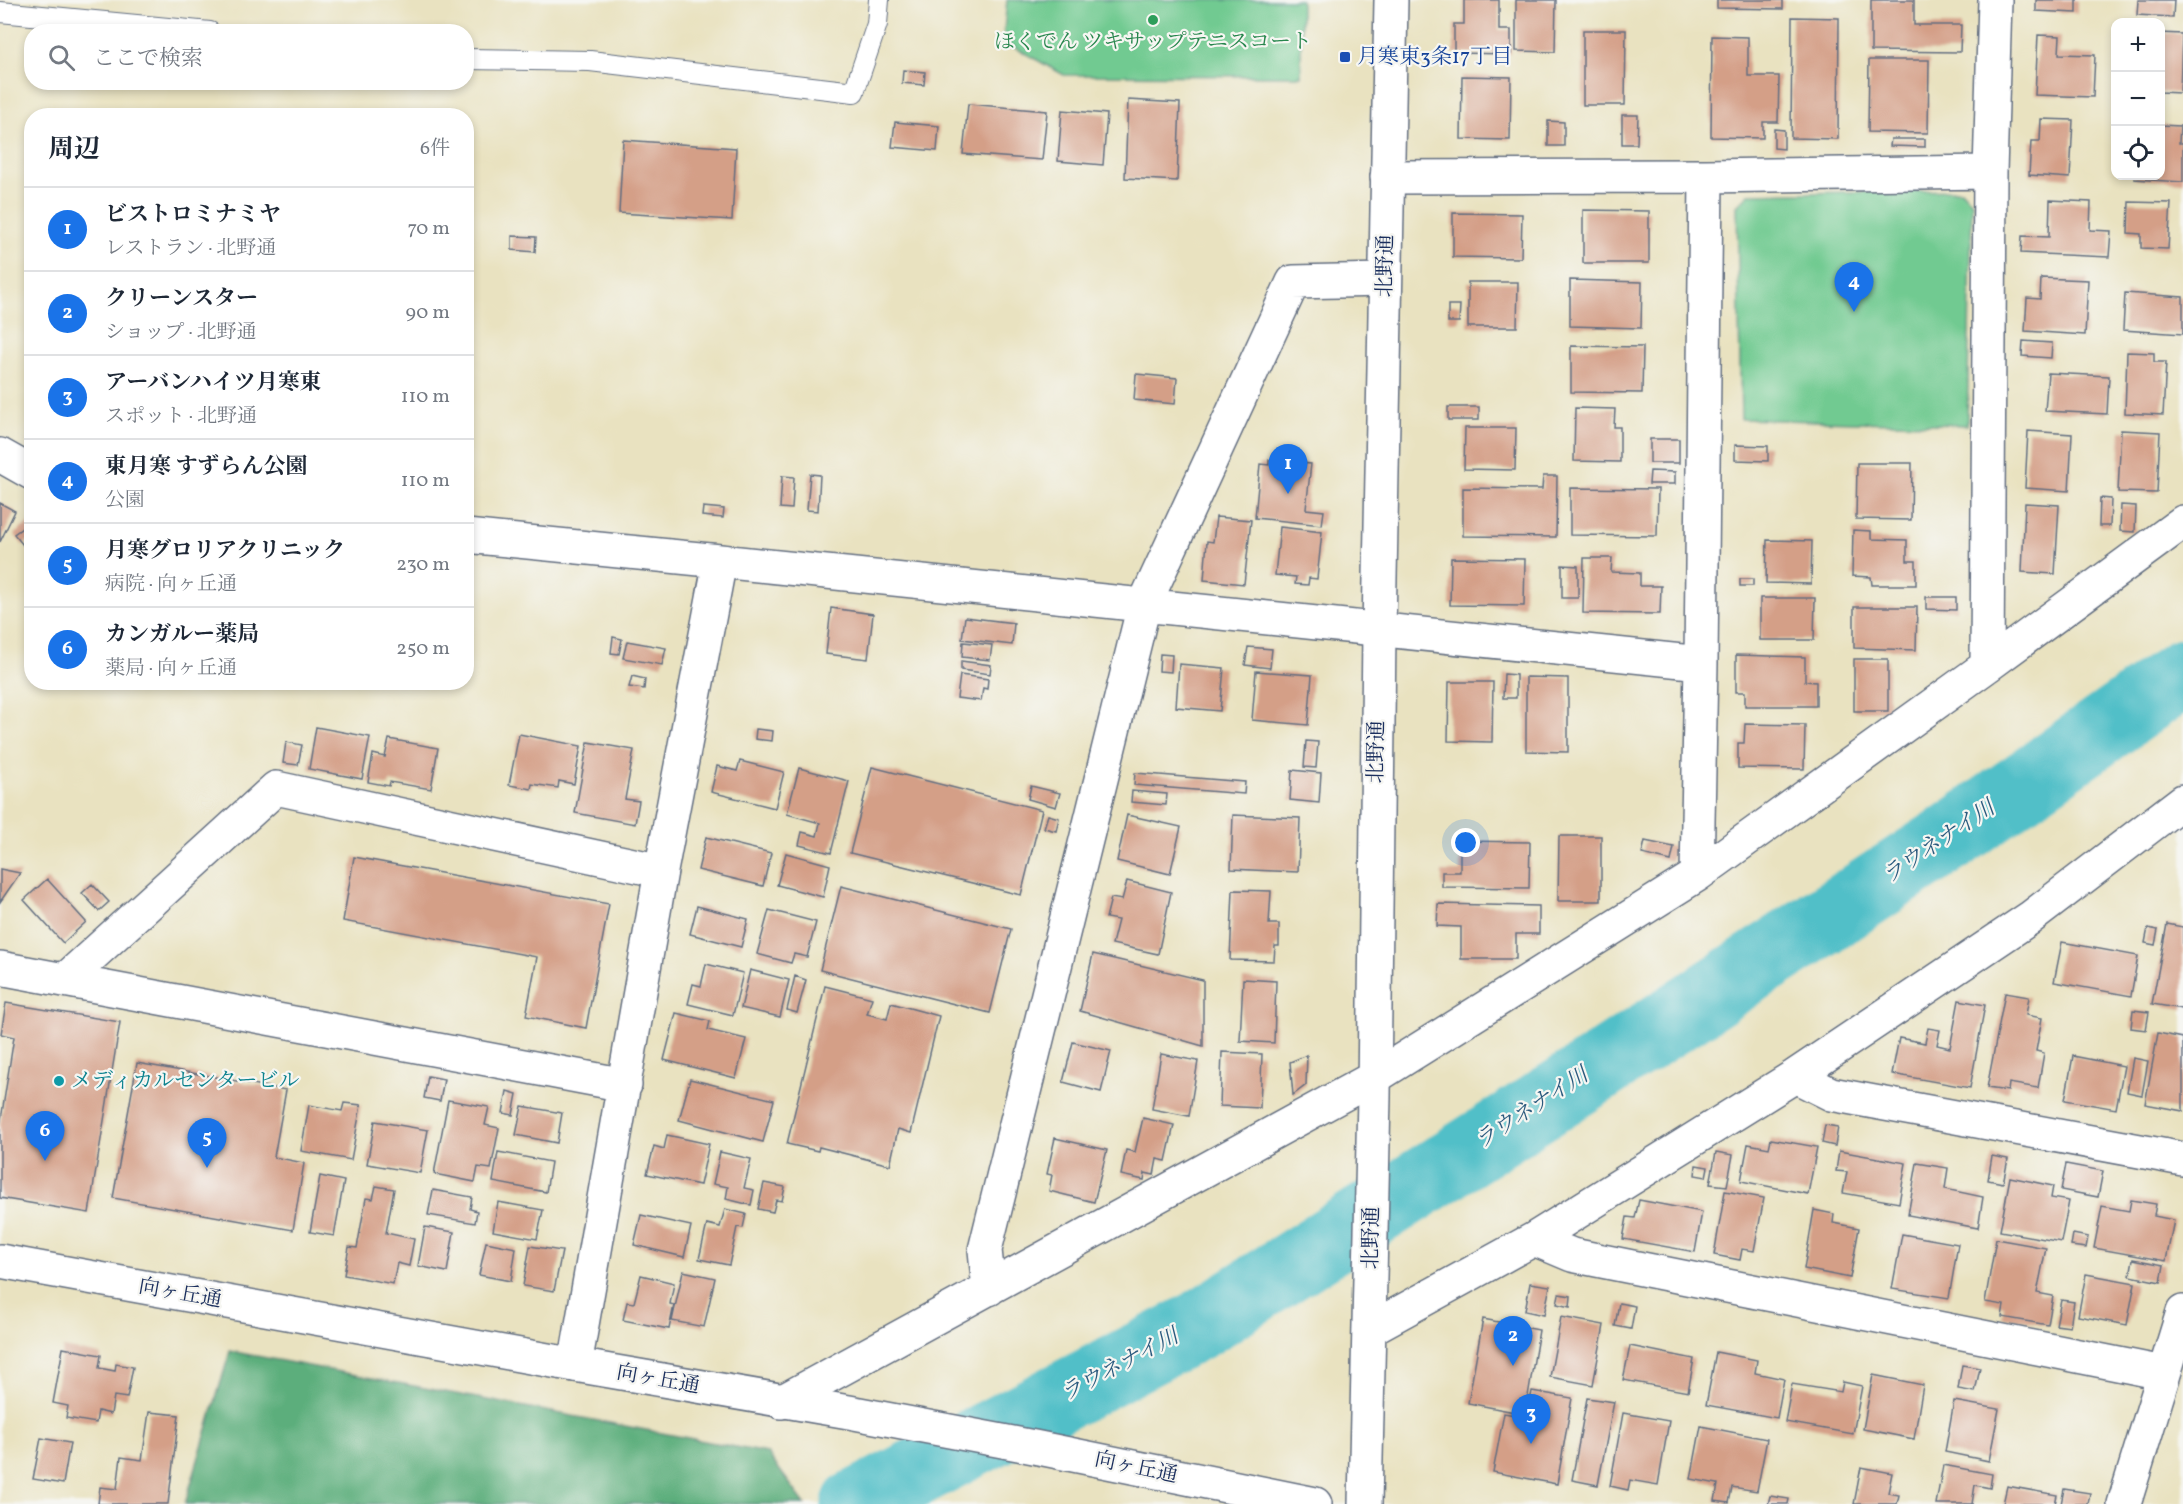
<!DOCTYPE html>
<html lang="ja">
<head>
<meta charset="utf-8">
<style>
  body { margin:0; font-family:Vollkorn,"Noto Serif JP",serif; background:#f2f2f3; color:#1f2937 }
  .controls { position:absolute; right:18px; top:18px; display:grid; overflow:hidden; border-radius:12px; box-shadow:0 3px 9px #0003 }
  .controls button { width:54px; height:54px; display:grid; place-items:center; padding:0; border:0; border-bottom:2px solid #e0e1e3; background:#fff; color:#1f2937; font:30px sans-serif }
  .you { position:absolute; left:1466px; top:843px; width:21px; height:21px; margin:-15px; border:4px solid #fff; border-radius:50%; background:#1a73e8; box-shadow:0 0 0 9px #1a73e833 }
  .badge { display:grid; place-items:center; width:39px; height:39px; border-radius:50%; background:#1a73e8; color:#fff; font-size:20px; font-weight:700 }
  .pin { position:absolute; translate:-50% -50px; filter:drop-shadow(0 2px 3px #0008) }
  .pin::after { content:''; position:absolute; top:32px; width:21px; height:18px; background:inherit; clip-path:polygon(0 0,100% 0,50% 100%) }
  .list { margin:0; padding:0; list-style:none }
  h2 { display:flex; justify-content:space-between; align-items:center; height:78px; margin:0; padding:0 24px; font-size:26px }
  h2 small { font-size:20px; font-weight:400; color:#747a83 }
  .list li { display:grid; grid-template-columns:39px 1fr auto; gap:18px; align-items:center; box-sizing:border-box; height:84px; padding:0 24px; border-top:2px solid #e0e1e3 }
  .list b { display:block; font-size:22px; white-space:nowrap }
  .list p { margin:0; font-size:20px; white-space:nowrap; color:#747a83 }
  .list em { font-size:20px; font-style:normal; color:#747a83 }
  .icon { flex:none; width:33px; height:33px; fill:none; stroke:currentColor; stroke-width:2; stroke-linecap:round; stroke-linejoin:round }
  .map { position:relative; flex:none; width:2183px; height:1504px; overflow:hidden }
  .search { position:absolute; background:#fff; box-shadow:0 3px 9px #0003; left:24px; top:24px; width:450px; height:66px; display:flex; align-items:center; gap:15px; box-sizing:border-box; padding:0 21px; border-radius:24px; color:#747a83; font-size:22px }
  .panel { position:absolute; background:#fff; box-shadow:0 3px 9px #0003; left:24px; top:108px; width:450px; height:582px; border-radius:24px }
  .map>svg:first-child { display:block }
  .green { fill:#71ca91; stroke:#467c78; stroke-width:1.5 }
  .forest { fill:#5cae7b; stroke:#3c6e6c; stroke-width:1.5 }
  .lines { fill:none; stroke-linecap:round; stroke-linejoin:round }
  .river { stroke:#51bfc8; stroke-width:69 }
  .building { fill:#d49f87 }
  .service-casing { stroke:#636e80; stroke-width:22 }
  .minor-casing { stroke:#636e80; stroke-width:36 }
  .tertiary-casing { stroke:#636e80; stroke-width:36 }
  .service { stroke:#fff; stroke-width:20 }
  .minor { stroke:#fff; stroke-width:33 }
  .tertiary { stroke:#fff; stroke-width:33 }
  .leisure-dot { fill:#2e9e5b; stroke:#f6f6f2; stroke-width:2 }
  .transit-dot { fill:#1a4fb4; stroke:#f6f6f2; stroke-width:2 }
  .culture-dot { fill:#0f9aa8; stroke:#f6f6f2; stroke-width:2 }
  .labels { text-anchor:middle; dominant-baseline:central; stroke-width:4.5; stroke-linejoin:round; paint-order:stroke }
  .leisure-label { font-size:21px; fill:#27864d; stroke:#f6f6f2 }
  .transit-label { font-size:21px; fill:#164399; stroke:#f6f6f2; text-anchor:start }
  .street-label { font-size:21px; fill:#1b2f5e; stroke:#f6f6f2 }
  .culture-label { font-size:21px; fill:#0d838f; stroke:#f6f6f2; text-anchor:start }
  .water-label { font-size:22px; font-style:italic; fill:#2b5a7e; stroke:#f6f6f2 }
</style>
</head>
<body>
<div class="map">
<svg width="2183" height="1504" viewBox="0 0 2183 1504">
  <rect width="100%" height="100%" fill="#f6f6f2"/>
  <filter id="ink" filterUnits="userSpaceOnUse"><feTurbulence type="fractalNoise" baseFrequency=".0167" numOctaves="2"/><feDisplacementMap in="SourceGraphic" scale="12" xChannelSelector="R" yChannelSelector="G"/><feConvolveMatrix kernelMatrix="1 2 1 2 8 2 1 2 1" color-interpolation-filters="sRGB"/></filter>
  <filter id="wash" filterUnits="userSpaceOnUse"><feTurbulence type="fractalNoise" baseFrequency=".008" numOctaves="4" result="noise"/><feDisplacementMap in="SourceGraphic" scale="24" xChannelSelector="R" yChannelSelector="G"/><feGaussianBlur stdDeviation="1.35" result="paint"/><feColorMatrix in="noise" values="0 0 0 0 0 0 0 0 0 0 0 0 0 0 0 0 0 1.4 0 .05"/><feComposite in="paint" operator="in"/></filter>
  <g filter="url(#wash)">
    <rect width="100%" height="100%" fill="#e9e2c0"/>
    <path class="green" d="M1007,0H1301V76L1064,75L1003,41Z
      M1961,190L1972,202L1967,425L1741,419L1737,206L1749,194Z"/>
    <path class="forest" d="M230,1351L767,1453L805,1504H185Z"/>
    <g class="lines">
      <path class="river" d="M856,1504L1199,1325L1590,1074L1947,840L2183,673"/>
    </g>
    <g id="blocks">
      <path class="building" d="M1464,0H1499V30H1511V54L1454,53V24H1464Z
        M1516,0H1556L1555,52L1516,51Z
        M1717,0H1783V9L1717,8Z
        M1871,0H1914V25H1961L1960,52L1871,51Z
        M2036,0H2077V13L2036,11Z
        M2138,0H2174L2173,17L2137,15Z
        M1792,17L1839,18L1838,139L1791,138Z
        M1583,30H1626L1625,105H1583Z
        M2160,33L2182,34L2180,93L2160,92Z
        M2038,35L2060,36L2059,54L2095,55L2093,97L2035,95Z
        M1712,36L1748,37V76H1779L1778,122H1763V138L1711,137Z
        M1869,60H1929L1928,133L1868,132Z
        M903,70L925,72L924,85L902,83Z
        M1462,76L1511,77L1510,140L1461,139Z
        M1128,100L1180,103L1177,181L1125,178Z
        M968,104L1047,111L1042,160L963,154Z
        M1062,110L1107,114L1103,165L1058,161Z
        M1622,115H1638L1637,144H1622Z
        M2041,119L2073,120L2070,178L2029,175L2031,141H2040Z
        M1548,121L1564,122V146H1548Z
        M895,122L939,126L937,151L892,147Z
        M2160,125L2180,126L2179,143H2183V182L2134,179L2135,176H2160Z
        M1774,129L1784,130V149L1774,148Z
        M1891,139H1925V147L1890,146Z
        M623,140L736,148L732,220L619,213Z
        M2050,200L2091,202L2090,230L2111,231L2109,257L2021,253L2022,236L2049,237Z
        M2129,202L2171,203L2168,249L2141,248V234L2128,233Z
        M1583,210L1649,211V263H1583Z
        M1453,213L1522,214L1521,258L1453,257Z
        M512,236L536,237L535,252L512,250Z
        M2041,278L2088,280L2085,335L2025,331L2027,298L2040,299Z
        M1570,280L1642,282L1641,328L1570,326Z
        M1468,282H1518L1517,327H1468Z
        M2125,293L2183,297V334L2123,330Z
        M1448,305H1460L1459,322H1448Z
        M2023,341L2052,343L2051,358L2022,356Z
        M1571,346L1643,347L1642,393L1571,392Z
        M2127,352L2154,353V362H2166L2163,415L2125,413Z
        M2048,373L2109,376L2107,414L2045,411Z
        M1136,374L1177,378L1175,404L1134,400Z
        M1448,407H1479V420H1448Z
        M1575,408L1615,409L1614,427H1620V462L1574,461Z
        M1465,428H1516L1515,470L1464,469Z
        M2121,430L2160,432L2157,493L2118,492Z
        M2028,431L2072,434L2069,491L2025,488Z
        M1650,439H1679V463H1650Z
        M1735,445L1768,446V461L1735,460Z
        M1269,460L1311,464L1306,509L1324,511L1322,525L1255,518L1260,464L1269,465Z
        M1857,463H1912L1911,520L1856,519Z
        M1650,471L1675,472V484H1649Z
        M810,474L820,475L818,511L807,510Z
        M782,476L794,477L792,509L780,508Z
        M1543,476H1557L1556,537L1463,536V488L1542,489Z
        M1570,488L1658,489L1657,536L1570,535Z
        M2100,498L2111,499L2110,526H2099Z
        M0,503L15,511L0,542Z
        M2025,503L2059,505L2055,574L2022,572Z
        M2121,505L2136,506L2135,532L2120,531Z
        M703,507L724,509L723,518L702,516Z
        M1216,517L1251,520L1244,584L1204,580L1207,541L1213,542Z
        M32,521V538L23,545L14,534Z
        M1280,527L1322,532L1317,579L1309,578L1308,585L1295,584L1296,577L1275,575Z
        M1853,530L1871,531V539L1907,540V561H1916V585H1872L1871,577L1852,576Z
        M1767,540L1812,541L1811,584L1766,583Z
        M1451,558L1525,559L1524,606L1450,605Z
        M1584,558H1612L1611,572L1640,573V586H1661L1660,614L1583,613Z
        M1562,565L1578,566V598H1562Z
        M1740,579H1753V586H1740Z
        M1926,597H1956V610L1926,609Z
        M1760,598H1815L1814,640H1760Z
        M1854,607H1917L1916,650L1854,648Z
        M831,608L873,614L868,659L826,654Z
        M965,617L1014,623L1012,645L962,639Z
        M613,637L622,639L619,654L611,653Z
        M627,641L666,648L662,665L623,658Z
        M963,642L992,645L990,660L962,657Z
        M1248,647L1272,649L1270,668L1245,665Z
        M1160,654L1172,655L1171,672L1159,671Z
        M1736,655L1805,657V681L1816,682V706H1745V692H1736Z
        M1854,659H1888V711H1854Z
        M961,661L991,665L990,674L961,670Z
        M1179,664L1224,668L1220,711L1176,707Z
        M1256,671L1312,675L1308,725L1252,720Z
        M1504,674L1516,675V698H1503Z
        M960,675L988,679L987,689L983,688L981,701L957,698Z
        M632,676L645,679L644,689L629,687Z
        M1526,677L1568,678V752L1526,751Z
        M1449,682H1493L1492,742L1448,741Z
        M1745,724L1805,725L1804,769L1738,768V743H1744Z
        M316,727L370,737L362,779L309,769Z
        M756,729L773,731L772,741L755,739Z
        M519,734L581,746L574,784L559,781L558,788L532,784L531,789L509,785Z
        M389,739L438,748L431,789L390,782L389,786L368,782L373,754L385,757Z
        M1306,741L1318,742L1316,768L1304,767Z
        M286,742L302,745L298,765L283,763Z
        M588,742L634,750L625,799L639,801L635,824L575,813Z
        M740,761L784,772L775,808L711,792L717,766L737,771Z
        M872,767L1042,810L1021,895L850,853Z
        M799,768L849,781L831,853L799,845L802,832L817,836L820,823L787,814Z
        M1292,770L1321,773L1319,803L1290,800Z
        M1135,773L1245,782L1244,794L1134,785Z
        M1031,786L1060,793L1056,807L1028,799Z
        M1132,791L1167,794L1166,805L1131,802Z
        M1048,815L1059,818L1056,831L1044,828Z
        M1127,815L1181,827L1170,874L1117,861Z
        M1233,815L1300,818L1298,872L1231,869Z
        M1559,836H1601V901H1558Z
        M706,837L771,853L763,886L698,870Z
        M1460,841L1530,842L1529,888L1442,887V872H1460Z
        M1645,841L1674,847L1671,861L1642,854Z
        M786,853L830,865L823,897L777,885Z
        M354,857L609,904L586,1028L526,1016L537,957L343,921Z
        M0,869L20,873L0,902Z
        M47,879L86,922L63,943L24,900Z
        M1127,881L1171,892L1158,954L1112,944L1118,920L1106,918L1111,898L1122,900Z
        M92,884L109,902L99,911L82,893Z
        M841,886L1011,929L990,1013L820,970Z
        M1233,890L1271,891L1269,924H1279V946H1275L1274,961L1230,960Z
        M1438,904L1539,906V934H1516V959H1461V927L1437,926Z
        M697,906L748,919L741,947L690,934Z
        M769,910L816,922L807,957L794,954L791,963L757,954Z
        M2167,924L2183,927V1009L2152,1004Z
        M2148,928L2158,930L2155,945L2145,943Z
        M2062,942L2138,956L2131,996L2054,982Z
        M1093,954L1203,980V1046L1080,1011Z
        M706,964L743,973L733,1015L688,1004L693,984L701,986Z
        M750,970L789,980L780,1017L741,1008Z
        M795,976L806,980L797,1013L787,1010Z
        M1243,979L1276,981L1274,1043L1240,1041Z
        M825,986L872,998L867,1014L887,1019L891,1003L939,1016L911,1133L898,1129L890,1165L819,1147L818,1151L787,1144Z
        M2005,993L2029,997L2026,1015L2042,1018L2036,1051L2044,1053L2038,1088L2009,1083L2008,1091L1987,1088Z
        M1959,1000L1985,1005L1970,1088L1892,1074L1899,1038L1925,1043L1928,1028L1940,1030L1937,1045L1950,1048Z
        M6,1003L120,1022L89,1213L0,1198V1126L14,1037L1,1034Z
        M2133,1010L2149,1012L2146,1030L2131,1028Z
        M676,1013L710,1021L708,1030L746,1039L736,1078L664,1060Z
        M2158,1033L2183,1038V1111L2145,1104Z
        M1073,1042L1111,1051L1101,1092L1063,1082Z
        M1222,1052L1262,1054L1260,1108L1220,1106Z
        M1161,1054L1198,1061L1189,1116L1152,1109Z
        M1307,1055L1306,1085L1293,1095L1290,1062Z
        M2073,1056L2124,1066L2116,1109L2065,1100Z
        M2133,1058L2148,1061L2142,1095L2127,1092Z
        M137,1063L286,1090L274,1157L304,1163L293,1230L113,1198Z
        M428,1076L444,1079L440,1101L424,1098Z
        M690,1079L774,1100L763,1142L679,1120Z
        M507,1091L517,1094L513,1115L503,1113Z
        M448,1100L489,1107L485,1125L499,1128L491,1169L478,1167L475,1182L434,1174Z
        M344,1103L361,1105L351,1160L301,1151L309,1105L342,1111Z
        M522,1106L562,1113L557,1143L516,1135Z
        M1143,1118L1174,1125L1166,1161L1157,1159L1154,1175L1145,1173L1144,1180L1121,1175L1126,1150L1135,1152Z
        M375,1121L428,1130L420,1173L367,1164Z
        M1825,1125L1838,1127L1835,1146L1822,1143Z
        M667,1135L709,1144L700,1185L647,1174L654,1146L664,1149Z
        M1055,1138L1107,1150L1094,1202L1049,1191L1052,1175L1047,1174Z
        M1771,1139L1817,1147L1808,1194L1741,1181L1748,1144L1769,1148Z
        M1839,1151L1906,1163L1899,1203L1843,1193L1847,1172L1836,1171Z
        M498,1152L551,1162L546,1192L493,1182Z
        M720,1152L751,1159L744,1188L754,1190L751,1205L726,1199L728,1187L713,1184Z
        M1716,1152L1733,1155L1727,1186L1710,1184Z
        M1992,1156L2008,1159L2003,1183L1988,1180Z
        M1917,1163L1948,1168L1945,1189L1983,1197L1978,1228L1908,1215Z
        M2066,1164L2103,1171L2098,1197L2061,1190Z
        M1696,1165L1708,1167L1706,1177L1695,1175Z
        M320,1176L344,1181L334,1236L310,1232Z
        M2010,1177L2053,1186L2051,1198L2069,1201L2061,1242L2000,1231Z
        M764,1183L785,1187L782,1201L776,1200L773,1212L758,1209Z
        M376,1186L394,1189L386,1233L414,1239L409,1266L397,1263L393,1284L344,1275L349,1247L357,1248L366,1198L373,1199Z
        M433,1190L472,1197L470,1209L477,1211L475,1223L428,1215Z
        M1725,1191L1764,1198L1754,1251L1742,1249L1740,1260L1714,1255Z
        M1639,1200L1702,1212L1695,1252L1623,1239L1627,1217L1635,1218Z
        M2131,1200L2156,1204L2154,1216L2174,1220L2166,1261L2094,1248L2102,1206L2129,1211Z
        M498,1202L543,1210L537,1239L493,1231Z
        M725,1209L746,1214L743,1228L737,1227L729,1265L699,1259L707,1224L720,1227Z
        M1814,1210L1834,1214L1833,1223L1859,1228L1850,1278L1804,1269Z
        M641,1215L691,1226L684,1257L634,1245Z
        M425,1227L454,1232L447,1272L418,1266Z
        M1902,1234L1958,1244L1949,1298L1892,1289Z
        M2073,1234L2088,1237L2086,1248L2071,1246Z
        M1996,1239L2046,1248L2037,1293L2053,1296L2048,1325L2002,1317L2004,1305L1985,1302Z
        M486,1242L516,1248L511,1281L479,1275Z
        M530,1246L562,1251L554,1291L523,1286Z
        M2133,1259L2164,1265L2161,1282L2130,1276Z
        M683,1271L715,1278L704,1327L672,1321Z
        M2086,1274L2135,1283L2127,1325L2078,1316Z
        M641,1275L674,1283L670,1304L674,1305L669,1329L623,1320L627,1302L634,1303Z
        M1530,1283L1550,1286L1544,1315L1525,1311Z
        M1559,1294L1571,1296L1570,1307L1557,1304Z
        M2061,1300L2074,1302L2070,1327L2056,1325Z
        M1619,1303L1635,1306L1631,1329L1615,1326Z
        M1561,1317L1604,1325L1593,1385L1550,1377Z
        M1483,1319L1539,1330L1525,1414L1468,1403Z
        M1630,1346L1694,1359L1688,1392L1623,1380Z
        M63,1348L101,1355L99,1368L115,1371L116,1364L133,1367L127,1398L114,1396L111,1414L98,1411L96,1423L66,1418L68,1406L53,1403Z
        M1716,1352L1757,1360L1755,1373L1784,1379L1777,1418L1706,1405Z
        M1962,1365L1980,1368L1975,1392L1958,1389Z
        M1873,1375L1923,1385L1914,1439L1863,1429Z
        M1843,1382L1862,1386L1853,1434L1785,1422L1792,1384L1841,1392Z
        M1532,1391L1572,1398L1557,1484L1493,1472L1504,1413L1527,1417Z
        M1587,1398L1614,1402L1598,1485L1572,1480Z
        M1954,1401L1999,1409L1989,1461L1945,1452Z
        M149,1412L179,1415L168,1504H98L100,1487L117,1489L121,1457L142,1460Z
        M1623,1413L1669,1421L1658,1485L1630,1480L1628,1490L1610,1486Z
        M1701,1426L1767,1439L1757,1491L1732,1487L1729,1503L1715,1501L1718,1484L1691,1479Z
        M41,1438L70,1443L63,1484L33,1479Z
        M1943,1465L1992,1474L1990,1488L1975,1485L1972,1504H1936Z
        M1861,1467L1892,1473L1888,1493L1899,1495L1897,1504H1854Z
        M2007,1486L2057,1495L2055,1504H2003Z
        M2064,1489L2090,1493L2088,1504H2061Z
        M1770,1496L1789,1499L1788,1504H1768Z"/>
    </g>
  </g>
  <g filter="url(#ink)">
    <use href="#blocks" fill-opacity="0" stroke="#636e80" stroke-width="1.5"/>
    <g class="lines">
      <defs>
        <path id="service" d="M0,12L210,32
          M466,59L590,61L854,92L877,24L879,0"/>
        <path id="minor" d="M1387,177L1706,176L1990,172
          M0,455L32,473
          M466,536L720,561L1701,663
          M1987,666L1990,172L1995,0
          M1697,875L1701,663L1706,176
          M0,968L625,1085
          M65,980L276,788L661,871
          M1795,1076L1831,1094L2183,1159
          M1534,1239L1572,1255L2163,1373
          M989,1289L985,1250L1144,605L1293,282L1385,280
          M1370,1329L1534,1239L1795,1076L2030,918L2183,801
          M575,1365L661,871L720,561
          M781,1402L1375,1077L1697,875L1987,666L2183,522
          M2124,1504L2183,1312"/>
        <path id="tertiary" d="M0,1261L575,1365L849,1412L1034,1447L1315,1504
          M1365,1504L1374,1097L1379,630L1391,0"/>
      </defs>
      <use href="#service" class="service-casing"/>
      <use href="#minor" class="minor-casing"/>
      <use href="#tertiary" class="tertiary-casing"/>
      <use href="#service" class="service"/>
      <use href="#minor" class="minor"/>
      <use href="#tertiary" class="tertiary"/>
    </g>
  </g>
  <circle class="leisure-dot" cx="1153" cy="20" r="6"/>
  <rect class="transit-dot" x="1339" y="51" width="12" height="12" rx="3"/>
  <circle class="culture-dot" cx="59" cy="1081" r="6"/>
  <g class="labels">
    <g class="leisure-label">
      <text x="1153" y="42">ほくでん ツキサップテニスコート</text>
    </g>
    <g class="transit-label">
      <text x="1357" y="57">月寒東3条17丁目</text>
    </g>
    <g class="street-label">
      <text transform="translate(1386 266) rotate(-89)">北野通</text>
      <text transform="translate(1377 752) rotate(-89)">北野通</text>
      <text transform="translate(1372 1238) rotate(-89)">北野通</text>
      <text transform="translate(180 1294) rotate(10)">向ヶ丘通</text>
      <text transform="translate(658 1380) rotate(10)">向ヶ丘通</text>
      <text transform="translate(1136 1468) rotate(12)">向ヶ丘通</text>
    </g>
    <g class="culture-label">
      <text x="71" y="1081">メディカルセンタービル</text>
    </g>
    <g class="water-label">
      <text transform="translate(1939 843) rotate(-34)">ラウネナイ川</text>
      <text transform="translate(1532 1109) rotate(-33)">ラウネナイ川</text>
      <text transform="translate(1120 1366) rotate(-28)">ラウネナイ川</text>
    </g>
  </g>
</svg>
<div class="controls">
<button>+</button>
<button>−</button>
<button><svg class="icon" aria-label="locate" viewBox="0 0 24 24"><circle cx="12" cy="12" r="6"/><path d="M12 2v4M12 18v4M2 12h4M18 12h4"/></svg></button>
</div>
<div class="you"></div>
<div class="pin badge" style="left:1288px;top:494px">1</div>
<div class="pin badge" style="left:1513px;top:1366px">2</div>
<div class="pin badge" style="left:1531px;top:1444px">3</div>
<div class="pin badge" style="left:1854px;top:312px">4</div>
<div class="pin badge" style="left:207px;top:1168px">5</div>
<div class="pin badge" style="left:45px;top:1161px">6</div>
<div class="search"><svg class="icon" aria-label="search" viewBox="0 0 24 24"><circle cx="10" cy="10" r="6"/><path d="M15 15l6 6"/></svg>ここで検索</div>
<section class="panel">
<h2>周辺<small>6件</small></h2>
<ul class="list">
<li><span class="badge">1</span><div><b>ビストロミナミヤ</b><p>レストラン · 北野通</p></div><em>70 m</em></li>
<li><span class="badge">2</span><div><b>クリーンスター</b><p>ショップ · 北野通</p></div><em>90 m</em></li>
<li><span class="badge">3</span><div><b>アーバンハイツ月寒東</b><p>スポット · 北野通</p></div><em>110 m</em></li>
<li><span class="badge">4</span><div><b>東月寒 すずらん公園</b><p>公園</p></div><em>110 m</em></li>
<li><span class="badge">5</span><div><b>月寒グロリアクリニック</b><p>病院 · 向ヶ丘通</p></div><em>230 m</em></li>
<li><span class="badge">6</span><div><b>カンガルー薬局</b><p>薬局 · 向ヶ丘通</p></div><em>250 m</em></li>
</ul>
</section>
</div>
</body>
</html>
